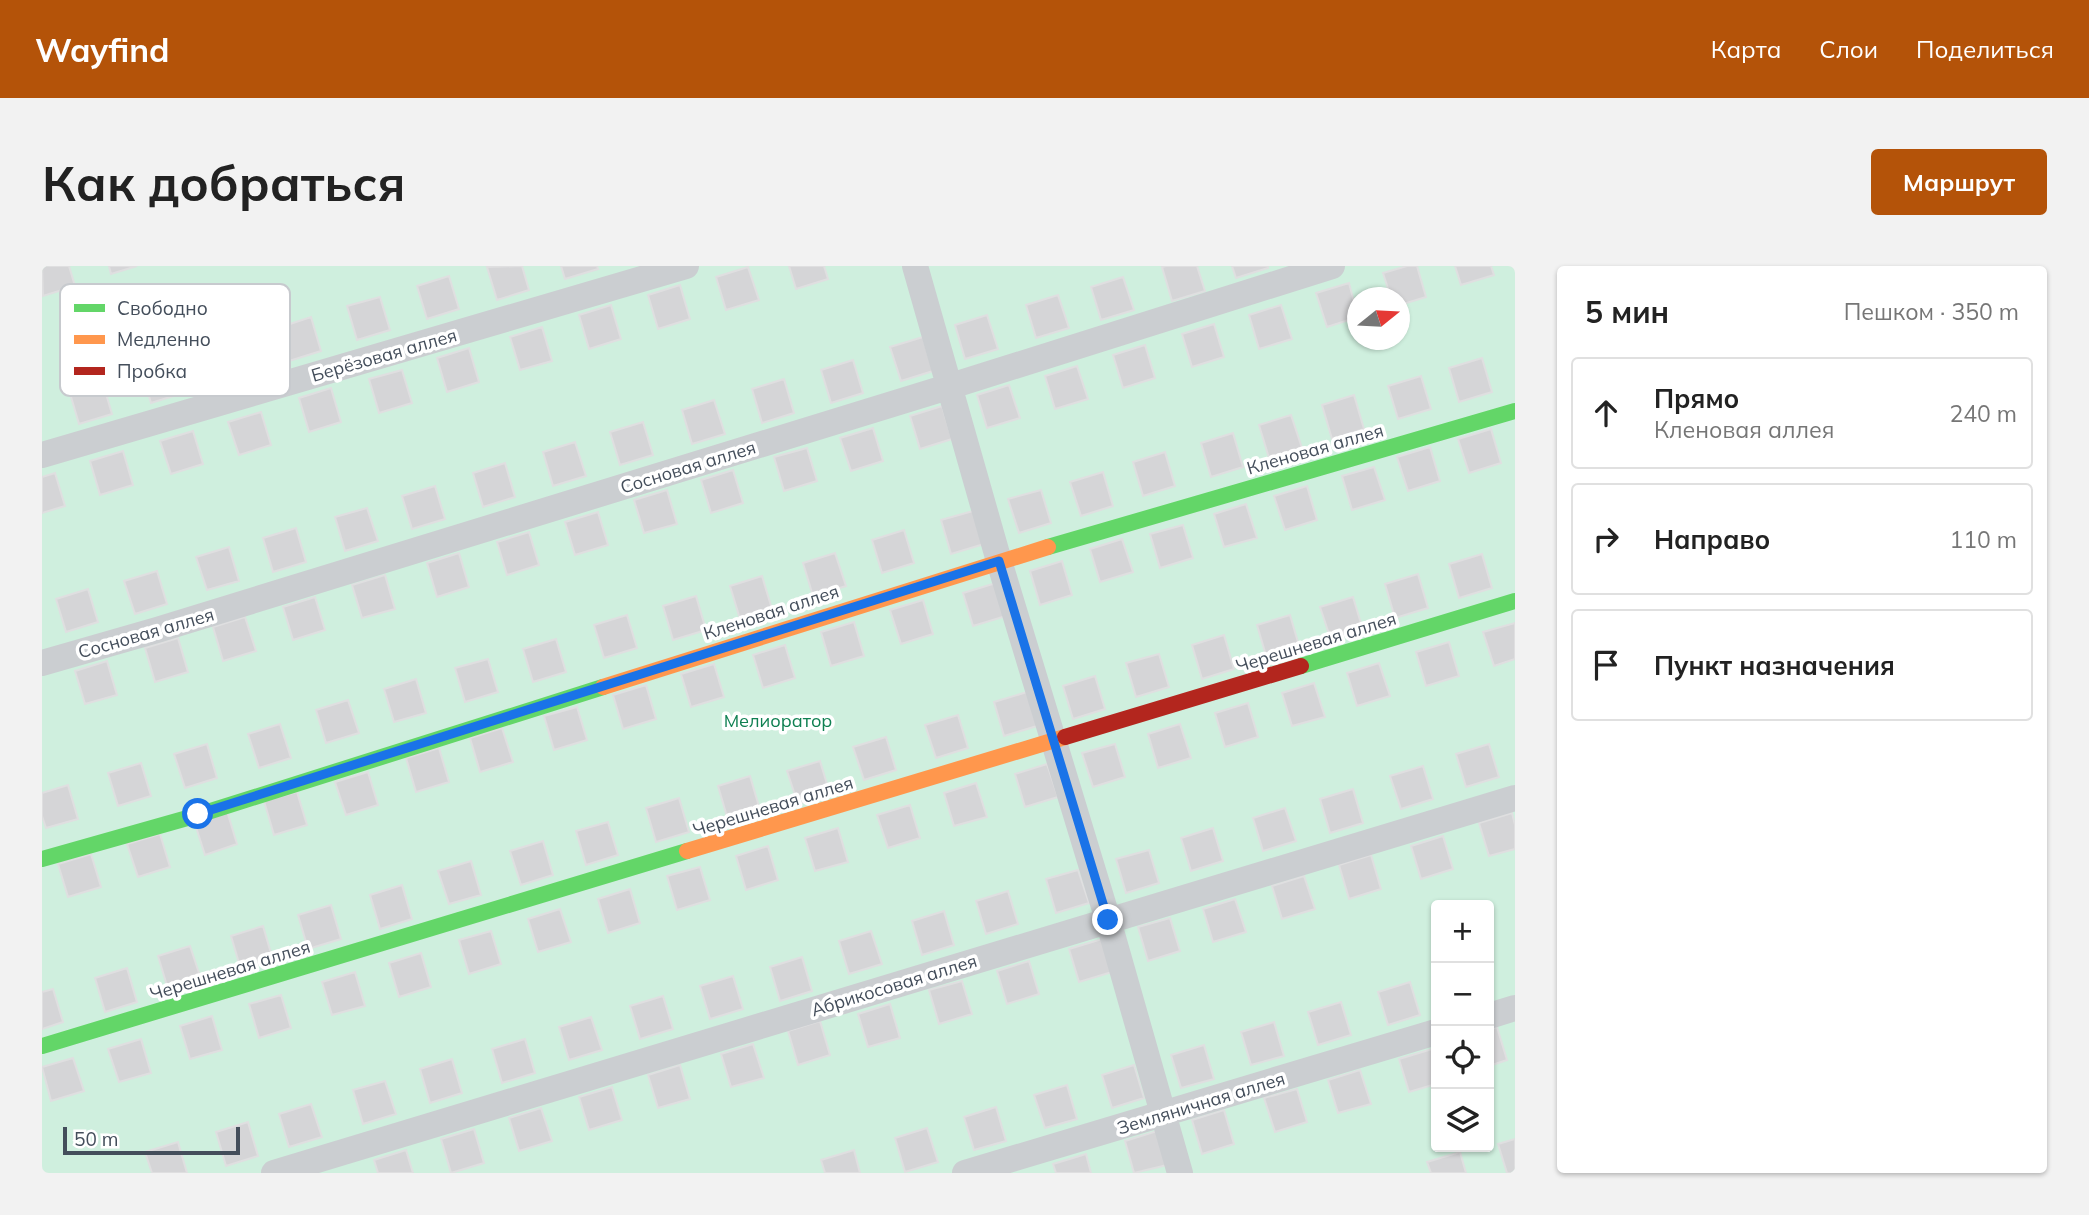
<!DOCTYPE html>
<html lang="ru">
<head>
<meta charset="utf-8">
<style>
  body { margin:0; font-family:Mulish,sans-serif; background:#f2f2f2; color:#222 }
  .controls { position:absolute; right:21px; bottom:21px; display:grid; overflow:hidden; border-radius:7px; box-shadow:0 2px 5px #0004 }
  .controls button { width:63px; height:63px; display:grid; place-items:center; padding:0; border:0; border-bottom:2px solid #e0e0e0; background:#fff; color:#222; font:35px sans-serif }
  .compass { position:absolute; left:1305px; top:21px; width:63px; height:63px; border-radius:50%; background:#fff; box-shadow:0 2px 5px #0004; rotate:72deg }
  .scale { position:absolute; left:21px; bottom:18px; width:177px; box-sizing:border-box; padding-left:7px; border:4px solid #444e5b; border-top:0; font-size:19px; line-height:24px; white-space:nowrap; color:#444e5b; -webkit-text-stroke:5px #fff; paint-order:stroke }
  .stop { position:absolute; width:21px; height:21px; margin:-16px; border:5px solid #1a73e8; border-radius:50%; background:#fff }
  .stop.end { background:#1a73e8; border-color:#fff; box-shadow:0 2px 7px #0008 }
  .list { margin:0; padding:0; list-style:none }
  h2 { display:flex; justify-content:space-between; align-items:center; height:91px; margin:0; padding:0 28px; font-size:30px }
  h2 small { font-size:23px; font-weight:400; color:#767676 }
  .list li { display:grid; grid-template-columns:46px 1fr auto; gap:21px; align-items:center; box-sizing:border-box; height:112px; margin:0 14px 14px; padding:0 14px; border:2px solid #e0e0e0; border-radius:7px }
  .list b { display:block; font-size:26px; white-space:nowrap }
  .list p { margin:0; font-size:23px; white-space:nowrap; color:#767676 }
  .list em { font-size:23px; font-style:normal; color:#767676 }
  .icon { flex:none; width:38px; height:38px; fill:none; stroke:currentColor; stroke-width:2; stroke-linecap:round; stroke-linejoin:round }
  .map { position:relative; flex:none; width:1473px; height:907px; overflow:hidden; border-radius:7px }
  header { display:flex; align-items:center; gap:42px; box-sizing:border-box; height:98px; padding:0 35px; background:#b45309; color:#fff }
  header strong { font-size:33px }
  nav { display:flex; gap:38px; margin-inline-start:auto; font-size:24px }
  .intro { display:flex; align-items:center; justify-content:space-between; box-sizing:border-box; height:168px; padding:0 42px }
  h1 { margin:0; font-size:49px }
  .button { padding:18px 32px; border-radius:7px; background:#b45309; color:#fff; font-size:24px; font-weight:700 }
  main { display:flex; gap:42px; padding:0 42px }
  aside { flex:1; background:#fff; border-radius:7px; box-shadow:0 2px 5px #0004 }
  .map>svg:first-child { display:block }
  .green { fill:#cfefde; fill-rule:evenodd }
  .building { fill:#d5d5d7; stroke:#dfdfe0; stroke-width:2 }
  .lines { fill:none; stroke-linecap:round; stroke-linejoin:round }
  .street { stroke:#cbced1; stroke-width:26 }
  .fast { stroke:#63d668; stroke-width:16 }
  .slow { stroke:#ff974d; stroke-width:16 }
  .jam { stroke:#b3261e; stroke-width:16 }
  .route { stroke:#1a73e8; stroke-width:9 }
  .labels { text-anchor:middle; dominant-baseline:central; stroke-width:7; stroke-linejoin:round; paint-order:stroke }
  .street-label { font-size:18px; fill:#444e5b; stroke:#fff }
  .park-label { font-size:18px; fill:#108052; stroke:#fff }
  .key { fill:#fff; stroke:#c7cace; stroke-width:2 }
  .key-label { font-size:19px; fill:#444e5b }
</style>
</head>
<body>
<header>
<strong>Wayfind</strong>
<nav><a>Карта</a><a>Слои</a><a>Поделиться</a></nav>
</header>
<div class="intro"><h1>Как добраться</h1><a class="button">Маршрут</a></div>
<main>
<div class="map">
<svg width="1473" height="907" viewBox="0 0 1473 907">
  <rect width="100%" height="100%" fill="#eeeded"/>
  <path class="green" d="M0,0H1473V907H0ZM1316,32H1358V74H1316ZM1394,639H1447V881H1394Z"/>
  <path class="building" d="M0,0H27L33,20L1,30Z
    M67,0H95L69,8Z
    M480,0L487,24L455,34L445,1Z
    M519,0H555L556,3L523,13Z
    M747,0H782L786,13L754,23Z
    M1124,0H1155L1163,25L1130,35L1120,1Z
    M1190,0H1226V2L1194,12Z
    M1365,0H1375L1384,31L1358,39V32H1349L1341,7Z
    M1413,0H1449L1452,9L1419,19Z
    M706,1L717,34L684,44L674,11Z
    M407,10L417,43L385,53L375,20Z
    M1081,11L1092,44L1059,54L1049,21Z
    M1307,17L1316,51L1285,61L1274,27Z
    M638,19L648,53L616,63L606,29Z
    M1016,29L1027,62L994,72L984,39Z
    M338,31L348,64L315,74L305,40Z
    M569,39L579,73L547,83L537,49Z
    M1239,39L1250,73L1217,83L1207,49Z
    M945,49L956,83L923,93L913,59Z
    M269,51L279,85L247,95L236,62Z
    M1172,58L1182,91L1150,101L1140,68Z
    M500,61L510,95L478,104L468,71Z
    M881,71L891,105L859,115L848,81Z
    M1103,79L1113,112L1081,122L1071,89Z
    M427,82L437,116L405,126L395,92Z
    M1440,92L1450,126L1417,136L1407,102Z
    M131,94L141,127L109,137L99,103Z
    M811,94L821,127L789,137L779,104Z
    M1035,100L1046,133L1013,143L1003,110Z
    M360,104L370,137L337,147L327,113Z
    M1379,110L1389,143L1356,153L1346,120Z
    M742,113L752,147L720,157L710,123Z
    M60,114L70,148L37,158L27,124Z
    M967,119L978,152L945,162L935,129Z
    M289,122L299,156L267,166L257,132Z
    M1312,129L1322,163L1290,173L1280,139Z
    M672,134L683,168L650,178L640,144Z
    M900,140L910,173L878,183L868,150Z
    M219,146L229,179L197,189L186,156Z
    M1249,149L1260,182L1227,192L1217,159Z
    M601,156L611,189L578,199L568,166Z
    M831,162L841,195L809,205L798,172Z
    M1449,163L1459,197L1427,207L1416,173Z
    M151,165L161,198L129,208L118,175Z
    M1191,167L1201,201L1169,211L1159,177Z
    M533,176L544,210L511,220L501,186Z
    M1388,181L1398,215L1366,225L1355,191Z
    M765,182L775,215L742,225L732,191Z
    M81,185L91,219L58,229L48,195Z
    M1123,186L1133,220L1101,230L1091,196Z
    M463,197L473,231L441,241L431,207Z
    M1332,201L1343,234L1310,244L1300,210Z
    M691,204L701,237L669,247L659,214Z
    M1061,206L1071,240L1039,250L1028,216Z
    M13,207L23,240L0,247V211Z
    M393,220L403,253L370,263L360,230Z
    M1265,220L1275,254L1243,264L1232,230Z
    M625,224L635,258L602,267L592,234Z
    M999,224L1009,257L977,267L966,233Z
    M1204,238L1215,272L1182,281L1172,248Z
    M325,242L336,275L303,285L293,251Z
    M931,245L942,278L909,288L899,254Z
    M556,246L566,279L533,289L523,256Z
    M1141,259L1151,292L1118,302L1108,268Z
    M254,262L264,296L231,306L221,272Z
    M862,264L872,297L840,307L830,274Z
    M487,266L497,299L465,309L455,276Z
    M1080,273L1091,306L1058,316L1048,283Z
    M187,281L197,315L165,324L154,291Z
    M417,287L427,321L395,331L385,297Z
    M793,287L804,320L771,330L761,297Z
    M1440,288L1450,322L1417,332L1407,298Z
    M1020,295L1030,329L998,339L988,305Z
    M115,305L125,338L93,348L82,315Z
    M1376,308L1386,342L1353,352L1343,318Z
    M343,309L353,343L320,352L310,319Z
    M720,310L730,343L698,353L688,320Z
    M954,317L964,350L931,360L921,327Z
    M46,323L56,356L24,366L14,333Z
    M654,330L664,364L631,374L621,340Z
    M273,331L283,364L251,374L241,341Z
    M1311,331L1321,364L1289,374L1278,341Z
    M881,334L891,368L859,378L848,344Z
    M585,349L595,382L562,392L552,359Z
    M1248,349L1258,383L1225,393L1215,359Z
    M203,351L214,385L181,395L171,361Z
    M812,356L822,390L789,400L779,366Z
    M1473,357V393L1452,400L1441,366Z
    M1182,369L1192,403L1160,413L1150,379Z
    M136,372L146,406L113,416L103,382Z
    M514,373L524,406L491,416L481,383Z
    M1407,376L1417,410L1384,420L1374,386Z
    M743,379L753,412L721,422L711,389Z
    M1117,388L1127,421L1094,431L1084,397Z
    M446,393L456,426L423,436L413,402Z
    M65,395L75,429L43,438L33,405Z
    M1337,397L1348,430L1315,440L1305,407Z
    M672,398L682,431L649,441L639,408Z
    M1053,410L1063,443L1031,453L1021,420Z
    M374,413L384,447L352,456L342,423Z
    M1272,417L1283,451L1250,460L1240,427Z
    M604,419L614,453L581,463L571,429Z
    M985,426L995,460L962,470L952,436Z
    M306,434L317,467L284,477L274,444Z
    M1206,437L1216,471L1183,481L1173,447Z
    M535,441L545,474L512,484L502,450Z
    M916,449L926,482L894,492L883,459Z
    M238,458L249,492L217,502L206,468Z
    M1138,458L1149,492L1116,502L1106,468Z
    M460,462L471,496L438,506L428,472Z
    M844,471L854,504L822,514L811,481Z
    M165,478L175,512L143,522L132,488Z
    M1073,478L1083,511L1051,521L1040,487Z
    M1447,478L1457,511L1424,521L1414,488Z
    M397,482L407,516L374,526L364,492Z
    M778,495L788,528L756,538L745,505Z
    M99,497L109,530L76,540L66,507Z
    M1005,498L1016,531L983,541L973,508Z
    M1381,500L1391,533L1359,543L1348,510Z
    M326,506L336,539L304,549L293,516Z
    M708,510L718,544L686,554L676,520Z
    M934,517L945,551L912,560L902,527Z
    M26,519L36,553L4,562L0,550V527Z
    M1311,523L1321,557L1288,567L1278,533Z
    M255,526L265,559L232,569L222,535Z
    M637,532L647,566L614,576L604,542Z
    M868,539L878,572L846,582L835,549Z
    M1243,542L1254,575L1221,585L1211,552Z
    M185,545L195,578L163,589L152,555Z
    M1470,547L1473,559V583L1447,590L1437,557Z
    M566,556L576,589L544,599L534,565Z
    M796,562L806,596L773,605L763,572Z
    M1171,562L1181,595L1149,605L1139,572Z
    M118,568L128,601L96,611L85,578Z
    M1401,570L1411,603L1379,613L1369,580Z
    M501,575L511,609L479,619L468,585Z
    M726,580L736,614L704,624L694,590Z
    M1107,584L1117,617L1084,627L1074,593Z
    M49,588L59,621L26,631L16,598Z
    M1329,589L1339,623L1307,633L1297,599Z
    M429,595L439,629L407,638L396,605Z
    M658,601L668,634L635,644L625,610Z
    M1036,604L1047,637L1014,647L1004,613Z
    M1262,610L1273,643L1240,653L1230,620Z
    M360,619L370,653L338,663L328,629Z
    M588,623L598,657L566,667L556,633Z
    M966,625L976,658L944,668L934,635Z
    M1193,633L1204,666L1171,676L1161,643Z
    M289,639L299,673L266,683L256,649Z
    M518,643L529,676L496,686L486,653Z
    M902,645L912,679L880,689L870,655Z
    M1128,652L1138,685L1106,695L1096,661Z
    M221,660L231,694L199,704L189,670Z
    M449,665L459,698L427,708L417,674Z
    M829,665L840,698L807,708L797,675Z
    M1060,673L1070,706L1037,716L1027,683Z
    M148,680L159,713L126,723L116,690Z
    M379,687L389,721L357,731L347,697Z
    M760,691L770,725L738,735L728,701Z
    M987,695L997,728L965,738L955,705Z
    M85,702L95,736L63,746L53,712Z
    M313,706L323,740L290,749L280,716Z
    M691,710L701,743L668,753L658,720Z
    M920,715L930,748L897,758L887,724Z
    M1368,716L1378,749L1346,759L1336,726Z
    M11,723L21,756L0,763V726Z
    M239,729L249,762L217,772L207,738Z
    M621,730L631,763L598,773L588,740Z
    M1299,736L1309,769L1276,779L1266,746Z
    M848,738L858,772L826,781L816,748Z
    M170,750L180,784L148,793L138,760Z
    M549,751L560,784L527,794L517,761Z
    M778,755L788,789L756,799L746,765Z
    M1232,756L1242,790L1209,799L1199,766Z
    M1455,761L1465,794L1447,800V763Z
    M99,773L109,807L77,816L66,783Z
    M483,773L493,807L460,817L450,783Z
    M711,778L722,812L689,821L679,788Z
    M1162,779L1172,813L1139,822L1129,789Z
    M1390,783L1394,797V818L1367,826L1357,793Z
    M31,792L42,825L9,835L0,801Z
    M410,793L420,827L388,837L378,803Z
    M638,799L648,833L616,842L606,809Z
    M1092,799L1102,832L1070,842L1060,809Z
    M1318,804L1329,838L1296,847L1286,814Z
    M343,815L354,848L321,858L311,824Z
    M1025,819L1035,853L1003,862L992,829Z
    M570,821L580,854L547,864L537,831Z
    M1255,823L1265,856L1233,866L1222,832Z
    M269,838L280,871L247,881L237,848Z
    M954,841L964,875L932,884L922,851Z
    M499,842L510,875L477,885L467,852Z
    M1182,844L1192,878L1160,888L1150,854Z
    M206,856L216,890L184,900L174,866Z
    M885,862L896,896L863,906L853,872Z
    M432,863L442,897L409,907L399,873Z
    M1115,865L1125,899L1092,907L1083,875Z
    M1473,873V907H1465L1456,878Z
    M136,876L145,907H110L103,886Z
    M364,884L371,907H336L332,894Z
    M812,884L818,907H783L779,894Z
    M1418,886L1424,907H1389L1385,896Z
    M1044,888L1049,907H1014L1011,898Z"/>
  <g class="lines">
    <path class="street" d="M873,0L957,295L1066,654L1138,907
      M0,189L644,0
      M0,397L115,364L909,120L1290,0
      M1447,750L1473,742
      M232,907L1473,532
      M923,907L1394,766"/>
    <path class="fast" d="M1006,281L1473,145
      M1259,400L1473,335
      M0,593L156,549L561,421
      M0,780L645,585"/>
    <path class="slow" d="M561,421L1006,281
      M645,585L1023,471"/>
    <path class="jam" d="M1023,471L1259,400"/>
  </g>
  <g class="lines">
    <path class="route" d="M156,548L957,295L1066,654"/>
  </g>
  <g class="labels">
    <g class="street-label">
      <text transform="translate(342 89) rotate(-16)">Берёзовая аллея</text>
      <text transform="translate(1273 183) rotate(-16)">Кленовая аллея</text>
      <text transform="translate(646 201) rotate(-17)">Сосновая аллея</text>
      <text transform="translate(729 346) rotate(-18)">Кленовая аллея</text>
      <text transform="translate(104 367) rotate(-16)">Сосновая аллея</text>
      <text transform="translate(1274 376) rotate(-17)">Черешневая аллея</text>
      <text transform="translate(731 540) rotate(-17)">Черешневая аллея</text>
      <text transform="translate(188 704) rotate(-17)">Черешневая аллея</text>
      <text transform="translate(852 719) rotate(-17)">Абрикосовая аллея</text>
      <text transform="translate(1159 837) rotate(-17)">Земляничная аллея</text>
    </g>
    <g class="park-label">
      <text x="736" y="454">Мелиоратор</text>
    </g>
  </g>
  <rect x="18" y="18" width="230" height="112" rx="10" class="key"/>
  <rect x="32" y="38" width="31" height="8" fill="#63d668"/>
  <rect x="32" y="69" width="31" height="9" fill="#ff974d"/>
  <rect x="32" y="101" width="31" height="8" fill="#b3261e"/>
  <g class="key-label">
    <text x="75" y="49">Свободно</text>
    <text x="75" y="80">Медленно</text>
    <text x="75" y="112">Пробка</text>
  </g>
</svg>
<div class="controls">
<button>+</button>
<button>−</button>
<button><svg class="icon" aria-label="locate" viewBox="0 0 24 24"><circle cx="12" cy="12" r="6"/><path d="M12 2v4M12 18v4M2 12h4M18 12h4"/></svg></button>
<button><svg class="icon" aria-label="layers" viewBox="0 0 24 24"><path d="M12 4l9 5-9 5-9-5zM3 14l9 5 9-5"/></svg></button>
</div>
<svg class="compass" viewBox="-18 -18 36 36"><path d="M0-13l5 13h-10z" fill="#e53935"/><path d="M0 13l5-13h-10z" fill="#767676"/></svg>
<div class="scale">50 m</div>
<div class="stop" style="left:156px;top:548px"></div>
<div class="stop end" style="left:1066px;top:654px"></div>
</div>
<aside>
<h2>5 мин<small>Пешком · 350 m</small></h2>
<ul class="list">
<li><svg class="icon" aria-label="ahead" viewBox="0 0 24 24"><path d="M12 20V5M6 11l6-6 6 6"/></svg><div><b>Прямо</b><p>Кленовая аллея</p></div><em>240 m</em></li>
<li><svg class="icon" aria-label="right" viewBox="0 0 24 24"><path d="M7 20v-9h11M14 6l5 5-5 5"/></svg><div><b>Направо</b></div><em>110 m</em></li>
<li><svg class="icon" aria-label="arrive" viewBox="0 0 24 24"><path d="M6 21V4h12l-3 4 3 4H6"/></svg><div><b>Пункт назначения</b></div></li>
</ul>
</aside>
</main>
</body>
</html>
